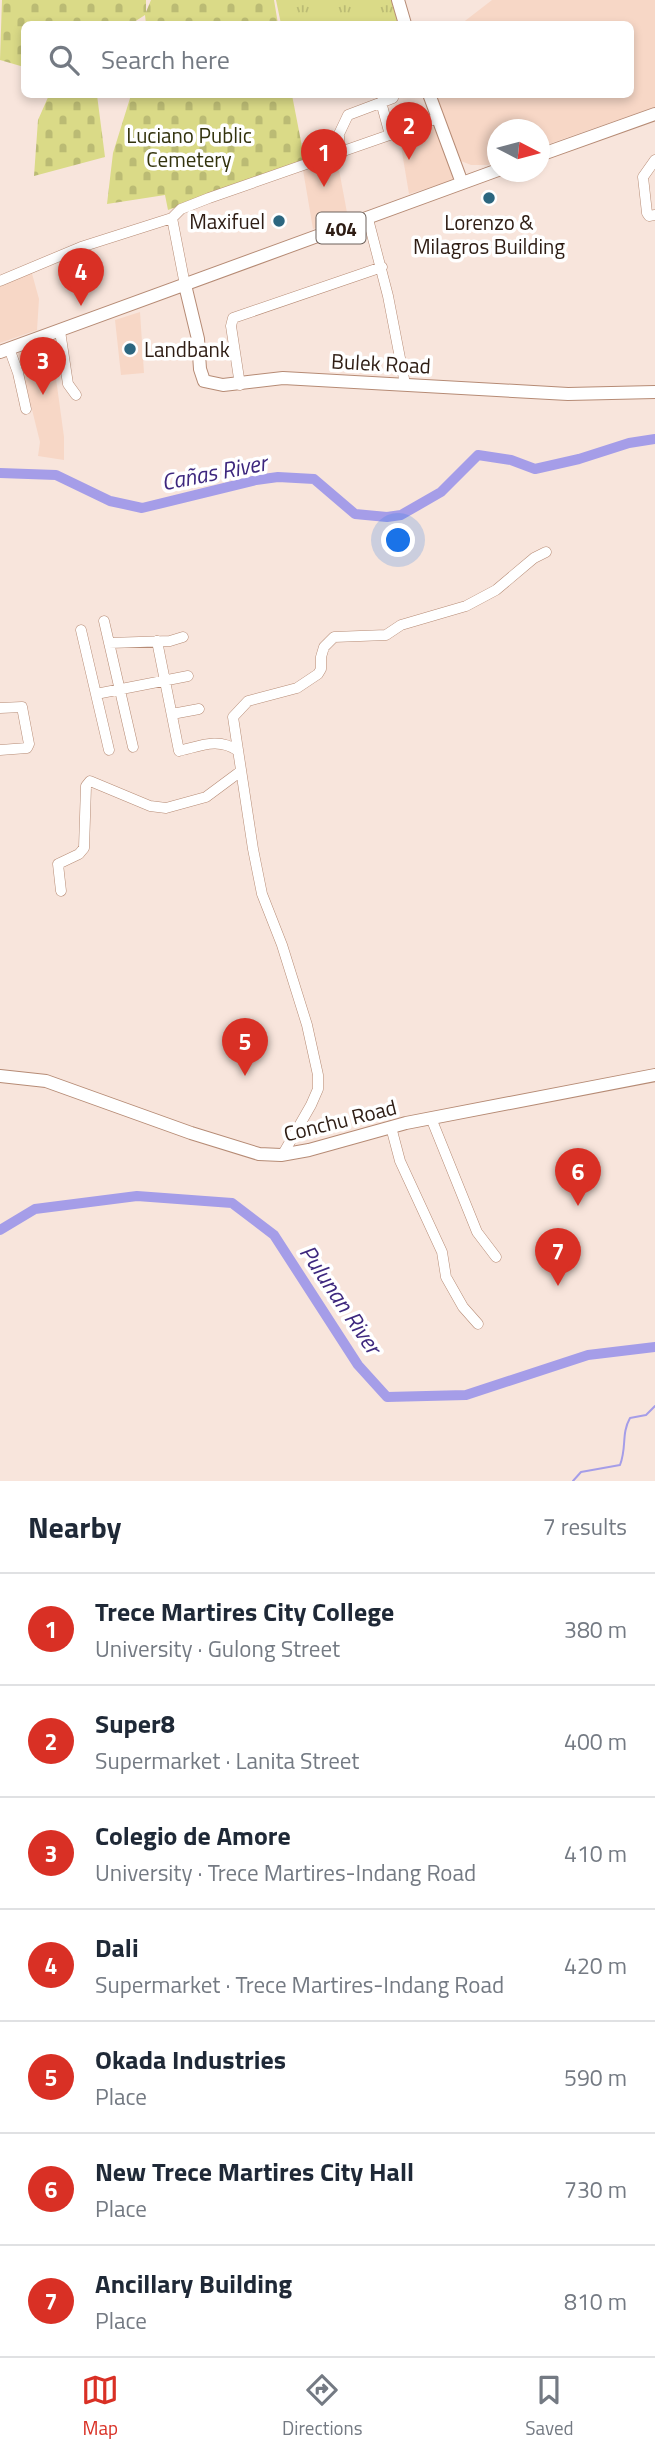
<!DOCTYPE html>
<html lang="en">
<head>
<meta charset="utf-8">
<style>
  body { margin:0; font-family:"Titillium Web",sans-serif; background:#f6f6f7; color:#1f2937 }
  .compass { position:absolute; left:487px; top:119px; width:63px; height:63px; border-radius:50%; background:#fff; box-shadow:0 4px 10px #0003; rotate:96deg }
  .you { position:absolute; left:399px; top:541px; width:24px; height:24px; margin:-18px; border:5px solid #fff; border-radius:50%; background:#1a73e8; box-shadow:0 0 0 10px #1a73e833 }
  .badge { display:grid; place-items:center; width:46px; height:46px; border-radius:50%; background:#d93025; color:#fff; font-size:23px; font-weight:700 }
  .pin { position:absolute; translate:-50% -58px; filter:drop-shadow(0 2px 4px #0008) }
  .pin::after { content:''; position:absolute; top:37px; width:24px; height:21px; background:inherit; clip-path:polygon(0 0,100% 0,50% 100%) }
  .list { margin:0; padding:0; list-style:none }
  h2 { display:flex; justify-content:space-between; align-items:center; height:91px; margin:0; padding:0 28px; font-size:30px }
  h2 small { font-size:23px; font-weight:400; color:#747a83 }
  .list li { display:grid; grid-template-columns:46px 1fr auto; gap:21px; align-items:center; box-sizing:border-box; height:112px; padding:0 28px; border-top:2px solid #e0e1e3 }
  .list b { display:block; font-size:26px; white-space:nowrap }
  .list p { margin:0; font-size:23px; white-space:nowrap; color:#747a83 }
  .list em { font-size:23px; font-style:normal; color:#747a83 }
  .icon { flex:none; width:38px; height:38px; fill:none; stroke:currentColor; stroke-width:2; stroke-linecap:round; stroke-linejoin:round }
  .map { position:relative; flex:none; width:655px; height:1481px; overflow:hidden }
  .search { position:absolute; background:#fff; box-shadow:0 4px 10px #0003; left:21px; right:21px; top:21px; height:77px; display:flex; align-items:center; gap:18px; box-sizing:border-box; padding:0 24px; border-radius:10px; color:#747a83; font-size:26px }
  .sheet { height:875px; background:#fff }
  nav { display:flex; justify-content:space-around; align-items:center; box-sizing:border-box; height:98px; border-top:2px solid #e0e1e3; background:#fff; font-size:19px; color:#747a83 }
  nav a { display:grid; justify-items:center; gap:4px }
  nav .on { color:#d93025 }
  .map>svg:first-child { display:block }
  .built { fill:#f7d7c6 }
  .cemetery { fill:url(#cemetery-stones) }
  .park { fill:url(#park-tufts) }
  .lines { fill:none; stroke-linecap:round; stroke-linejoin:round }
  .stream { stroke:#a59de8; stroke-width:2 }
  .river { stroke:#a59de8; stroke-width:10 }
  .minor-casing { stroke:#b68b75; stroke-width:11 }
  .major-casing { stroke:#b68b75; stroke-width:14 }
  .minor { stroke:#fff; stroke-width:10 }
  .major { stroke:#fff; stroke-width:12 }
  .poi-dot { fill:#2c667f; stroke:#fff; stroke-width:2.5 }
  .labels { text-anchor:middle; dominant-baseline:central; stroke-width:7; stroke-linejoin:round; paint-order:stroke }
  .shield { fill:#fff; stroke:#6d615a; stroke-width:2 }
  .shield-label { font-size:19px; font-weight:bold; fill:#2e1d14 }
  .park-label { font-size:21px; fill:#33330d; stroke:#fff }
  .poi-label { font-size:21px; fill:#2e1d14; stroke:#fff; text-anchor:end }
  .street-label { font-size:21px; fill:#2e1d14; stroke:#fff }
  .water-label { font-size:23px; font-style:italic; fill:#3d277e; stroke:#fff }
</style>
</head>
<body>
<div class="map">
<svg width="655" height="1481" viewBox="0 0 655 1481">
  <defs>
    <pattern id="cemetery-stones" width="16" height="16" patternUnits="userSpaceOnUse" patternTransform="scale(1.75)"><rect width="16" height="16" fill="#dada87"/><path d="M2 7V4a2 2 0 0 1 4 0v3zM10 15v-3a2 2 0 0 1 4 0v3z" fill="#bbbb74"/></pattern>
    <pattern id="park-tufts" width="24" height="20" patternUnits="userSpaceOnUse" patternTransform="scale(1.75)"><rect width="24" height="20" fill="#dada87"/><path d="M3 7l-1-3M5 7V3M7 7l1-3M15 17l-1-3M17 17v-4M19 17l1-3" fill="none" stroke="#bbbb74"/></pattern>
  </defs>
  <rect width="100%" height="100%" fill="#f8e5dc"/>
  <path class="built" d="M492,0H655V107L540,147V130H498L497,161L488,165H471L461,161L436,95L630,94V24H461Z
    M435,126L457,179L409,194L400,140Z
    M337,159L348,218L313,229L303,170Z
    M31,270L39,299L37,330L0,343V284Z
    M140,312L144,373L121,375L115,320Z
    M51,342L64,437V460L38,456L40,442L18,353Z"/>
  <path class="cemetery" d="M2,0H146V12L151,0H274L278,24H146L145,15L131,24H24V67L0,60Z
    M49,95H97L105,157L34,176L38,120Z
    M131,95H292L305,162L168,210L165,195L107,204L113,153Z"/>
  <path class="park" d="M276,0H392L398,24H281Z"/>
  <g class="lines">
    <path class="stream" d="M573,1481L581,1472L620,1465C627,1447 621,1434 630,1418L646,1415L655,1406"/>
    <path class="river" d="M0,473L56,475L110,501L142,508L256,480L278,477L314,479L355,514L387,517L401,515L441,492L478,455L511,460L535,469L579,459L629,443L655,439
      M0,1230L35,1209L137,1196L232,1203L274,1235L358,1365L387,1397L466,1395L588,1355L655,1347"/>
    <defs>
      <path id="minor" d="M381,102L390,135
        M339,153V134L348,115L393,98
        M655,160L643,177L647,213L649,216L655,215
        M172,218L185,285
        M368,219L388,296L405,384
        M0,281L81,247L172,218L181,209L209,198L438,118
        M60,331L68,384L76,395
        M9,348L18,373L26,409
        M240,385L231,326L233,318L382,267
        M104,621L133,747
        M81,630L109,750
        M157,641L179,751C200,746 219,737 238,751
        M109,643L170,641L183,637
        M96,694L188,676
        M0,708L22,707L29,744L27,748L0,750
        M172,714L199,709
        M61,891L58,864L79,854L84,848L86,786L90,781L150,806L166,808L206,797L241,771
        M431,1118L477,1232L496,1257
        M391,1127L400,1161L442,1252L446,1277L463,1307L478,1324
        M283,1154L311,1105L318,1089V1075L307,1025L282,945L262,894L253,849L233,717L248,701L297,688L318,674L321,669V657L324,647L334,637L386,635L401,625L466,606L496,590L534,558L546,552"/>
      <path id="major" d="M398,0L405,24
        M429,94L462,183
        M540,155L655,114
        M185,285L198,339L200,369L204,381L223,385L283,378L568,394L655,392
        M0,352L498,170
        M0,1076L46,1081L191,1133L259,1154L281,1155L309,1150L406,1123L655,1075"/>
    </defs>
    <use href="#minor" class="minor-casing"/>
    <use href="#major" class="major-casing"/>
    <use href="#minor" class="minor"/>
    <use href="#major" class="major"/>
  </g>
  <g class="poi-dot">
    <circle cx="489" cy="198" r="7"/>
    <circle cx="279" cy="221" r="7"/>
    <circle cx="130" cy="349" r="7"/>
  </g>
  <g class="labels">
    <rect class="shield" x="316.5" y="212.5" width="49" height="31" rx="5"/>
    <g class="shield-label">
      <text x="341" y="228">404</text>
    </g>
    <g class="park-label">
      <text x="189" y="135">Luciano Public<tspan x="189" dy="24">Cemetery</tspan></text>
    </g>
    <g class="poi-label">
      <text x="265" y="221">Maxifuel</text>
      <text x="489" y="222" text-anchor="middle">Lorenzo &amp;<tspan x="489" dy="24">Milagros Building</tspan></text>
      <text x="144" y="349" text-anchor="start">Landbank</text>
    </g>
    <g class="street-label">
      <text transform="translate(381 363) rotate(3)">Bulek Road</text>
      <text transform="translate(340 1120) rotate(-14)">Conchu Road</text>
    </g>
    <g class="water-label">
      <text transform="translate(214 472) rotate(-11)">Cañas River</text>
      <text transform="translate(341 1299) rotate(56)">Pulunan River</text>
    </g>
  </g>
</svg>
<svg class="compass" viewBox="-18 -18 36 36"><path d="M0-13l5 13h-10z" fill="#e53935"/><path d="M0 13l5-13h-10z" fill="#747a83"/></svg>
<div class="you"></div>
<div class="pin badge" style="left:324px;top:187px">1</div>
<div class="pin badge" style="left:409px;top:160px">2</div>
<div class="pin badge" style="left:43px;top:395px">3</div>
<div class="pin badge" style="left:81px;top:306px">4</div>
<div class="pin badge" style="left:245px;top:1076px">5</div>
<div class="pin badge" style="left:578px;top:1206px">6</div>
<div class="pin badge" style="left:558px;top:1286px">7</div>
<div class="search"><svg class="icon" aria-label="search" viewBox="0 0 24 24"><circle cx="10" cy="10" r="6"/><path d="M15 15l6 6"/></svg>Search here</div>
</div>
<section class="sheet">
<h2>Nearby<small>7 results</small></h2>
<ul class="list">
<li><span class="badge">1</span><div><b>Trece Martires City College</b><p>University · Gulong Street</p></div><em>380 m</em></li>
<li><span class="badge">2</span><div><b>Super8</b><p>Supermarket · Lanita Street</p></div><em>400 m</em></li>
<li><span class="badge">3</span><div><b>Colegio de Amore</b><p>University · Trece Martires-Indang Road</p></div><em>410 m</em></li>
<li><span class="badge">4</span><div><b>Dali</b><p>Supermarket · Trece Martires-Indang Road</p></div><em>420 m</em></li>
<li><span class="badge">5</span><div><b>Okada Industries</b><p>Place</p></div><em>590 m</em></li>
<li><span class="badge">6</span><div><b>New Trece Martires City Hall</b><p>Place</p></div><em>730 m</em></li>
<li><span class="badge">7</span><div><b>Ancillary Building</b><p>Place</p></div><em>810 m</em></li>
</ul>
</section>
<nav>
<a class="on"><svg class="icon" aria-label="map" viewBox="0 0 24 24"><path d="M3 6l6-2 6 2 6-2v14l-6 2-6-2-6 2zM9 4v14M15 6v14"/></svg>Map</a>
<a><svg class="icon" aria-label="directions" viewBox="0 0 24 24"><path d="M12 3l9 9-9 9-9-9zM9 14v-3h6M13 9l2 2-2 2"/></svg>Directions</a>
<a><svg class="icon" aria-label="saved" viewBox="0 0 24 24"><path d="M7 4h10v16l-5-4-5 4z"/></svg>Saved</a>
</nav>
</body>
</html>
